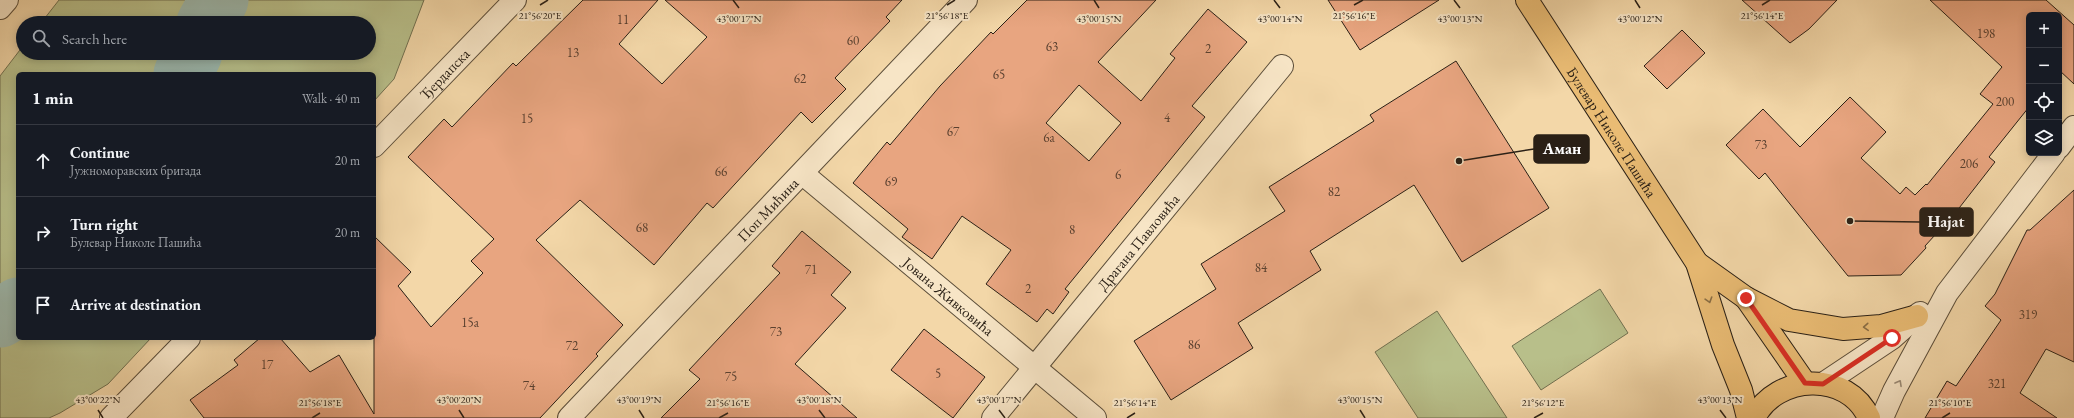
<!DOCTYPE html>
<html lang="en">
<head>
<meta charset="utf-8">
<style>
  body { margin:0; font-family:"EB Garamond",serif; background:#20242c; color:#f1f3f6 }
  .controls { position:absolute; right:12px; top:12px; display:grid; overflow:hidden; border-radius:6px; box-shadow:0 2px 10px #0003 }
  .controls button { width:36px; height:36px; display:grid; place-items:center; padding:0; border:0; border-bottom:1px solid #363941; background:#171b24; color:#f1f3f6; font:20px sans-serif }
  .stop { position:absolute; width:12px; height:12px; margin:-9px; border:3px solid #d93025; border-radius:50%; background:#fff }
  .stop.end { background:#d93025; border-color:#fff; box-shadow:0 1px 4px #0008 }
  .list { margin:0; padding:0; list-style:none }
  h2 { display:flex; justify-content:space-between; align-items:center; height:52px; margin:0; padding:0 16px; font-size:17px }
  h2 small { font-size:13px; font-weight:400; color:#9ea1a6 }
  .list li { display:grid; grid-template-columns:26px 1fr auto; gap:12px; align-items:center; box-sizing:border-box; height:72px; padding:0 16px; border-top:1px solid #363941 }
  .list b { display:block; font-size:15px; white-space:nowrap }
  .list p { margin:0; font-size:13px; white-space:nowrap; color:#9ea1a6 }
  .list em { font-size:13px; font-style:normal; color:#9ea1a6 }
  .icon { flex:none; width:22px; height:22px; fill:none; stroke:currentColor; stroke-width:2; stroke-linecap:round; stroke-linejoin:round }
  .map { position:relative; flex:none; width:2074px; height:418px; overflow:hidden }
  .search { position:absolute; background:#171b24; box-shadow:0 2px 10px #0003; left:16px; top:16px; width:360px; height:44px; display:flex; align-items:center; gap:10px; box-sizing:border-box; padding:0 14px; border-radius:22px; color:#9ea1a6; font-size:15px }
  .panel { position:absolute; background:#171b24; box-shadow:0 2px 10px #0003; left:16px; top:72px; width:360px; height:268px; border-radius:6px }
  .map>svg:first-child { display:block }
  .green { fill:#b8bf8a; stroke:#717050 }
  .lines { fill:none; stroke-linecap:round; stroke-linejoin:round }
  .river { stroke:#9cb8ad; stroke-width:59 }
  .building { fill:#e8a580; stroke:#2a2016; fill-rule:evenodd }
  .minor-casing { stroke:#5c4e3a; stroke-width:24 }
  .major-casing { stroke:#2a2016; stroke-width:24 }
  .minor { stroke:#f7e5c6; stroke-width:22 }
  .major { stroke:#eabc74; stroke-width:22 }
  .oneway { stroke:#8a6e45 }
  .oneway2 { stroke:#9b8c77 }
  .route { stroke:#d93025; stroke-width:5 }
  .ticks { fill:none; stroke:#2a2016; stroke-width:1.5 }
  .labels { text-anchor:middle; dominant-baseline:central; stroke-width:4; stroke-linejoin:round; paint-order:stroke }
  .number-label { font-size:13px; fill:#5a4130 }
  .street-label { font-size:15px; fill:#2a2016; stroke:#f7e5c6 }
  .ticks-label { font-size:10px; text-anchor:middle; fill:#2a2016; stroke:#f7e5c6; stroke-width:4; stroke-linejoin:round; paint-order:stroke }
  .leader { fill:none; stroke:#2a2016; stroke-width:1.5 }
  .callout-dot { fill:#2a2016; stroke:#f7e5c6; stroke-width:1.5 }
  .callout { fill:#2a2016; stroke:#2a2016; stroke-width:1.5 }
  .callout-label { font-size:16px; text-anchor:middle; font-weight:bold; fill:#fff }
</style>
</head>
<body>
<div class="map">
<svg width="2074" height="418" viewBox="0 0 2074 418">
  <rect width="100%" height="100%" fill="#f3d7a8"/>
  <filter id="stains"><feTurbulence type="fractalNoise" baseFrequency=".005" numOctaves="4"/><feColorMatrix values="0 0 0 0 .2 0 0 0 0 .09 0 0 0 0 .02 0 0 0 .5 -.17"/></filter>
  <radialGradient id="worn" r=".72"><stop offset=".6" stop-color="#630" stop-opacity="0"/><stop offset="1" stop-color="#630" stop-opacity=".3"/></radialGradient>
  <path class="green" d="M59,0H424L394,79L374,101V74H18V338H151L108,384L60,413L49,418H0V76L23,46V53H369V23H41Z
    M1600,289L1628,333L1541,390L1512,346Z
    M1437,311L1507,418H1418L1375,352Z"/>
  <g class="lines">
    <path class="river" d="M206,23L219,0
      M183,74L193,53
      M0,318L18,307"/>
  </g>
  <path class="building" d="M583,0H658L619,44L662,84L707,37L665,0H902L886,17L890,21L835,78L846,89L812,123L801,112L713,208L707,203L654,265L580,200L536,240L623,325L596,354L598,356L540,418H204L190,400L238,365L234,360L260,338H280L310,372L339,355L374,414V236L411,272L398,286L431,327L483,273L471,261L494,239L408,157L444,119L452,127L513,63L516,66Z
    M1027,0H1156L1098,62L1141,101L1175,58L1170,54L1208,9L1247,42L1192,106L1205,117L1065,289L1069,292L1053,314L1047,309L1037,322L986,284L1011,250L962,216L932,259L902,237L908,229L853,183L887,142L890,145L940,86L991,32L993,34ZM1079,85L1121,123L1089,161L1046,123Z
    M1328,0H1439L1360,50Z
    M1742,0H1837L1809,29L1790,43Z
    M1930,0H2046L2074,25V84L2059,70V15H2029V107L1989,157L1995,162L1956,212L1925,246L1926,248L1901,275L1848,276L1765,173L1759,179L1726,145L1763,109L1800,147L1850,97L1886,132L1861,158L1900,194L1906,187L1915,195L1926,184L1927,185L1993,104L1980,94L2002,67Z
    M1682,30L1705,53L1667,89L1644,66Z
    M1456,61L1549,208L1462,262L1414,185L1310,251L1321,270L1238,323L1253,348L1171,400L1134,341L1216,289L1201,264L1285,211L1269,187L1374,121L1370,115Z
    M2074,190V362L2046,349L2020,393L2057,418H1925L1947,381L1956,386L2001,320L1985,306L1995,294L2027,230H2030Z
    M802,231L851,272L831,295L846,308L795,364L857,418H661L700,379L689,370L780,273L772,266Z
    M924,329L985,377L953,418L891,370Z"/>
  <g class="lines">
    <defs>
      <g id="minor">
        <path d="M0,8L7,0"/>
        <path id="s1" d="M374,146L515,0"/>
        <path d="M2059,147L2074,127"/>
        <path id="s2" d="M803,174L1095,418"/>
        <path d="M1823,384L1892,338L1920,313"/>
        <path d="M111,418L189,338"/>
        <path id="s3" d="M569,418L966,0"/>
        <path id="s4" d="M993,418L1282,66"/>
        <path d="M1882,418L1894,391L1947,293L2054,153"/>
      </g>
      <g id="major">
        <path id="s5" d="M1527,0L1697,263L1723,345L1741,390L1748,418"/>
        <path d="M1697,263L1746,298L1805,383"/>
        <path d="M1746,298L1789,320L1843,329L1881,326L1917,316"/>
        <path d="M1754,418C1776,374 1848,370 1869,418"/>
      </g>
    </defs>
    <use href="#minor" class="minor-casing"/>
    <use href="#major" class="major-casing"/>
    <use href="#minor" class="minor"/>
    <use href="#major" class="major"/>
  </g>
  <defs><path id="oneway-chevron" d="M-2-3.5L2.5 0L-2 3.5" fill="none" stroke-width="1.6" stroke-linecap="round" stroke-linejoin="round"/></defs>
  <g class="oneway">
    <use href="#oneway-chevron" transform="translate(1709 300) rotate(73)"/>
    <use href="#oneway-chevron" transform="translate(1866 327) rotate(176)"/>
  </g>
  <use class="oneway2" href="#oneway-chevron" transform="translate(1899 383) rotate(-61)"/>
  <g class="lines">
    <path class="route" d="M1746,298L1805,383L1823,384L1892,338"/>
  </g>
  <path class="ticks" d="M733,0L739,8M1094,0L1099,8M1274,0L1280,8M1454,0L1460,8M1635,0L1640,8M540,5L548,0M947,5L955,0M1354,5L1363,0M1762,5L1770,0M98,410L103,418M459,410L464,418M639,410L644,418M819,410L825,418M999,410L1005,418M1360,410L1365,418M1720,410L1726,418M312,418L320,413M719,418L728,413M1127,418L1135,413M1534,418L1543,413M1942,418L1950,413"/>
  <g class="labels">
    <g class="number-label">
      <text x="623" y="19">11</text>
      <text x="1986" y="33">198</text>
      <text x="853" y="40">60</text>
      <text x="1052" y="46">63</text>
      <text x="1208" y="48">2</text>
      <text x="573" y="52">13</text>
      <text x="999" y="74">65</text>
      <text x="800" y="78">62</text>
      <text x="2005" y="101">200</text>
      <text x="1167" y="117">4</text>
      <text x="527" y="118">15</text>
      <text x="953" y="131">67</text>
      <text x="1049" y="137">6a</text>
      <text x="1761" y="144">73</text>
      <text x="1969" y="163">206</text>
      <text x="721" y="171">66</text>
      <text x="1118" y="174">6</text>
      <text x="891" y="181">69</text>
      <text x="1334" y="191">82</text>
      <text x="642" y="227">68</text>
      <text x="1072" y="229">8</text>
      <text x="1261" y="267">84</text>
      <text x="811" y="269">71</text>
      <text x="1028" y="288">2</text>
      <text x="2028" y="314">319</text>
      <text x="470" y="322">15a</text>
      <text x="776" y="331">73</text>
      <text x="1194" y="344">86</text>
      <text x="572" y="345">72</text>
      <text x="267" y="364">17</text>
      <text x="938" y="373">5</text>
      <text x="731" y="376">75</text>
      <text x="1997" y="383">321</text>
      <text x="529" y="385">74</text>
    </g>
    <g class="street-label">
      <text stroke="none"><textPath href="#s1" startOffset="101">Ђердапска</textPath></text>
      <text stroke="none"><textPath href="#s5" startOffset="157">Булевар Николе Пашића</textPath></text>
      <text stroke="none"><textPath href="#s3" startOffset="288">Поп Мићина</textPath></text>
      <text stroke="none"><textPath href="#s4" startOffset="228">Драгана Павловића</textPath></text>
      <text stroke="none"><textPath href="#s2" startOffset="190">Јована Живковића</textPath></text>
    </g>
  </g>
  <g class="ticks-label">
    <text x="540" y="19">21°56'20"E</text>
    <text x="947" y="19">21°56'18"E</text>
    <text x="1354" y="19">21°56'16"E</text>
    <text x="1762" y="19">21°56'14"E</text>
    <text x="739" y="22">43°00'17"N</text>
    <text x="1099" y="22">43°00'15"N</text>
    <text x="1280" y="22">43°00'14"N</text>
    <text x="1460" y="22">43°00'13"N</text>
    <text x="1640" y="22">43°00'12"N</text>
    <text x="98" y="403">43°00'22"N</text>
    <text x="459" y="403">43°00'20"N</text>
    <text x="639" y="403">43°00'19"N</text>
    <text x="819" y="403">43°00'18"N</text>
    <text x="999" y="403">43°00'17"N</text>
    <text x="1360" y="403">43°00'15"N</text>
    <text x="1720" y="403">43°00'13"N</text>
    <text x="320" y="406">21°56'18"E</text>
    <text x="728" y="406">21°56'16"E</text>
    <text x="1135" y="406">21°56'14"E</text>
    <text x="1543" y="406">21°56'12"E</text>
    <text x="1950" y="406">21°56'10"E</text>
  </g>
  <path class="leader" d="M1459 161L1534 149M1850 221L1920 222"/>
  <g class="callout-dot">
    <circle cx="1459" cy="161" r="4"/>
    <circle cx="1850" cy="221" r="4"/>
  </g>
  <g class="callout">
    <rect x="1534" y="135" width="55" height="28" rx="4"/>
    <rect x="1920" y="208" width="53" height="28" rx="4"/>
  </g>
  <g class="callout-label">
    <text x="1562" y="154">Аман</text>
    <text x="1946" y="227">Hajat</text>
  </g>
  <rect width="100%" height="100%" filter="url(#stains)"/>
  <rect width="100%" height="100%" fill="url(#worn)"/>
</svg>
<div class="controls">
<button>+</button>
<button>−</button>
<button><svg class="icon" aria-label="locate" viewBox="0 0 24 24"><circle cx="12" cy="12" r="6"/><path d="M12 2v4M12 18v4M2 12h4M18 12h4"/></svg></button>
<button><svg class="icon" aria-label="layers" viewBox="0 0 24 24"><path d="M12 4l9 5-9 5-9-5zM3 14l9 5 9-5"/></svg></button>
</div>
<div class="stop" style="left:1892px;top:338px"></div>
<div class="stop end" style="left:1746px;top:298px"></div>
<div class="search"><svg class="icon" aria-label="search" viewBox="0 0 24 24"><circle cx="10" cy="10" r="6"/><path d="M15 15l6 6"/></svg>Search here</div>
<section class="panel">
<h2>1 min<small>Walk · 40 m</small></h2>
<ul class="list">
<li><svg class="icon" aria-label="ahead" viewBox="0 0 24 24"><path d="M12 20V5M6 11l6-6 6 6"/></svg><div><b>Continue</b><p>Јужноморавских бригада</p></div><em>20 m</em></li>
<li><svg class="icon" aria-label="right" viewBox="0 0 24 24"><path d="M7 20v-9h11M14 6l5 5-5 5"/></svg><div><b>Turn right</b><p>Булевар Николе Пашића</p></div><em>20 m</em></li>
<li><svg class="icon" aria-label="arrive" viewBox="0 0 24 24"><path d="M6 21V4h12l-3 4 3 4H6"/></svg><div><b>Arrive at destination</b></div></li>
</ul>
</section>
</div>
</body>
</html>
